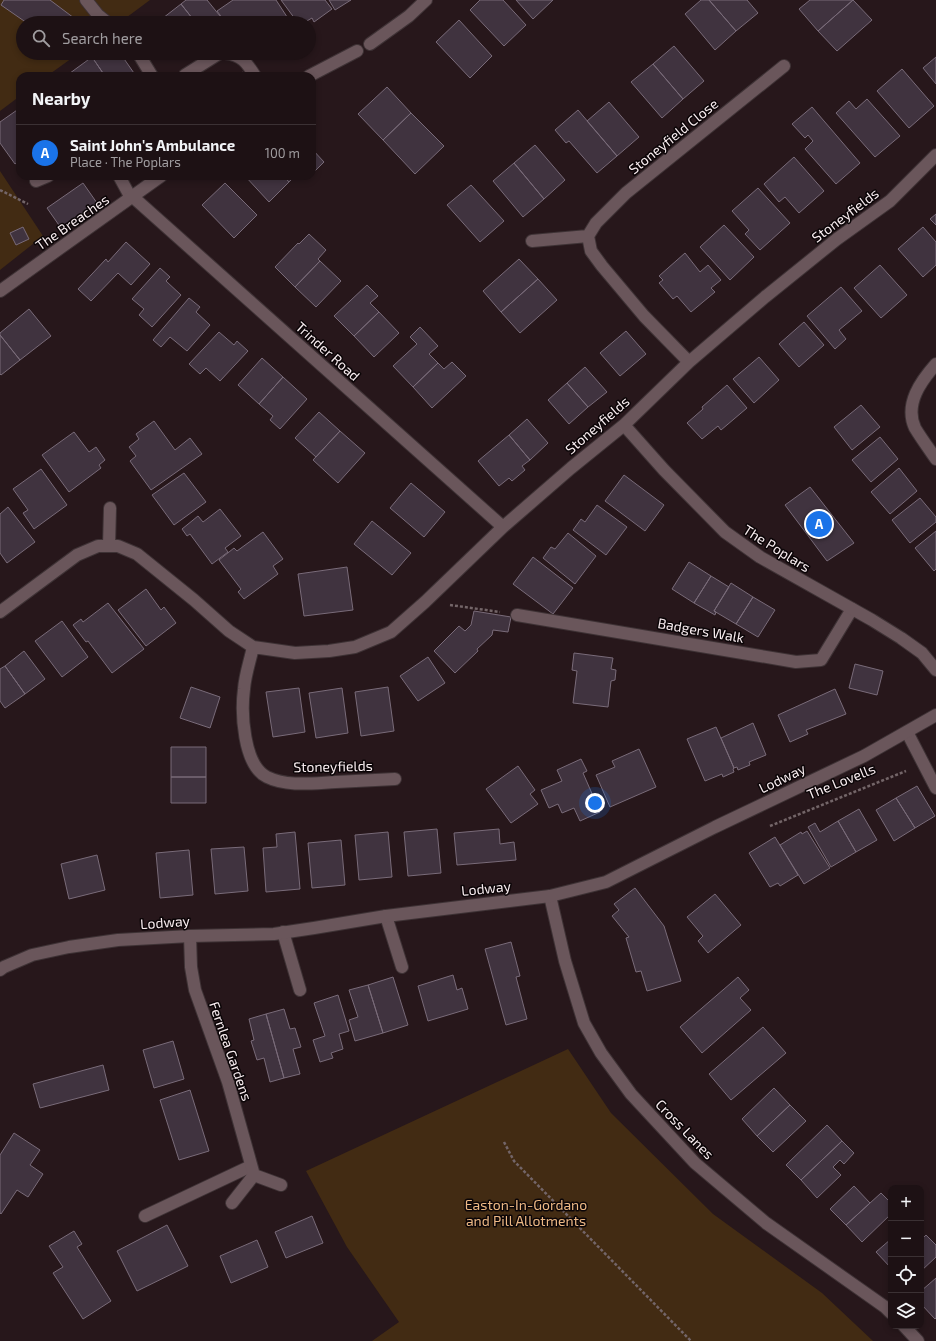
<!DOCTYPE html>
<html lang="en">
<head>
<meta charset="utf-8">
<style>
  body { margin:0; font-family:"Exo 2",sans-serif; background:#251a1d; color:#f1f3f6 }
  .controls { position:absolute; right:12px; bottom:12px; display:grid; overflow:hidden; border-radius:8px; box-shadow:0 2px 6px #0003 }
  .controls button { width:36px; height:36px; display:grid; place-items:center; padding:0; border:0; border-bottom:1px solid #3b3134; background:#1d1114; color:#f1f3f6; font:20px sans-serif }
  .you { position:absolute; left:595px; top:803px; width:14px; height:14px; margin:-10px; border:3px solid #fff; border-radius:50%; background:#1a73e8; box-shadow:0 0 0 6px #1a73e833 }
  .badge { display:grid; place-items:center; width:26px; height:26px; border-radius:50%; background:#1a73e8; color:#fff; font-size:13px; font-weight:700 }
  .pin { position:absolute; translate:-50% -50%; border:2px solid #fff; box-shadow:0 1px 4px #0006 }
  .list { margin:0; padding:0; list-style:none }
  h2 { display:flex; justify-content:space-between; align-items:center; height:52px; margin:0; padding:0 16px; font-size:17px }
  h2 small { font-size:13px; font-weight:400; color:#a09da0 }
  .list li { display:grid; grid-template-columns:26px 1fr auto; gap:12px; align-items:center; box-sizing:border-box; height:56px; padding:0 16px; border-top:1px solid #3b3134 }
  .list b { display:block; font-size:15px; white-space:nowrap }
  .list p { margin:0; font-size:13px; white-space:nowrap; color:#a09da0 }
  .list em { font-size:13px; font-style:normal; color:#a09da0 }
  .icon { flex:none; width:22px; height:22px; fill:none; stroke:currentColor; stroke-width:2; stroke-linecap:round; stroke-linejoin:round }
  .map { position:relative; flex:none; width:936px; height:1341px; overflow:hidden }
  .search { position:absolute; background:#1d1114; box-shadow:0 2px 6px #0003; left:16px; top:16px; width:300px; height:44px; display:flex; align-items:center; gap:10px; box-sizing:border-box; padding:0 14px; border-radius:22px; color:#a09da0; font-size:15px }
  .panel { position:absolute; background:#1d1114; box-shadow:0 2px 6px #0003; left:16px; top:72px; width:300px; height:108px; border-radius:12px }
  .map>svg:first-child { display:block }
  .green { fill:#422b13 }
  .building { fill:#40333f; stroke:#796b79 }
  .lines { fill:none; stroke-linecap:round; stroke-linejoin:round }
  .lane-casing { stroke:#3e3235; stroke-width:14 }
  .street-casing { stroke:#3e3235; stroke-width:14 }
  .secondary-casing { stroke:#3e3235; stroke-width:14 }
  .path { stroke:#736568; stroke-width:2.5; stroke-dasharray:3 2; stroke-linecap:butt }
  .lane { stroke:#6a565b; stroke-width:12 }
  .street { stroke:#6a565b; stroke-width:12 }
  .secondary { stroke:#6a565b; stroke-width:12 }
  .labels { text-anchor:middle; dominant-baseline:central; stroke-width:3; stroke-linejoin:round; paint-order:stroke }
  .street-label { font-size:14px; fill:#f9edf0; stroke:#0b0507 }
  .park-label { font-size:14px; fill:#eeb985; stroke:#0b0507 }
</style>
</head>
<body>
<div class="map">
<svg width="936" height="1341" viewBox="0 0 936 1341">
  <rect width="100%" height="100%" fill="#27171b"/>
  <path class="green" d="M0,0H150L119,23H23V53H79L47,76H20V96L0,111Z
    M0,171L43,236L0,270Z
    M568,1049L611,1113L713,1214L822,1293L873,1341H372L399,1322L347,1247L306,1171Z"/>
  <path class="building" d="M4,0H50L74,18L71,23H27L1,5Z
    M186,0H207L220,16L211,23H196L181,4Z
    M233,0H276L291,23H226L217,11Z
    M281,0H325L332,9L314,22L312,18L305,22L304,19L298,23Z
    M329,0H351L335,10Z
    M480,0H503L526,25L504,46L470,10Z
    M516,0H553L533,19Z
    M701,0H709L736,31L715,50L685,14Z
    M709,0H747L758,13L736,31Z
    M810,0H853L818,31L799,9Z
    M853,0L872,20L837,51L818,31Z
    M181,4L196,23H167L163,18Z
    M163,18L167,23H157Z
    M459,20L492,56L470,78L436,42Z
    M674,46L704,81L683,99L653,64Z
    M99,53H120L136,76H105L92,57Z
    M162,53H173L166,58Z
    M92,57L105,76H66Z
    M936,57V84L923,68Z
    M653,64L683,99L662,118L631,82Z
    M902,69L934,106L909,128L877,91Z
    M243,72L246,76H237Z
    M387,87L411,113L383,140L358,114Z
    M867,99L900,136L875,157L836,113L849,101L856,109Z
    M609,102L639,137L617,156L587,121Z
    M812,107L860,163L836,184L805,149L813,141L808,135L805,138L792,124Z
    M20,108V160L15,164L0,143V122Z
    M578,110L617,156L597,173L569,141L566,143L555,130Z
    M411,113L444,146L415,174L383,140Z
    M535,145L565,180L544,199L514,163Z
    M312,149L324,162L312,174Z
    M794,157L824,191L799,213L785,197L779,202L764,184Z
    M514,163L544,199L523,217L493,181Z
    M245,176H283L289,182L269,202Z
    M283,176H295L289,182Z
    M83,183L97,203L61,228L47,208Z
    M225,183L257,215L234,238L202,205Z
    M471,185L504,221L480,242L447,205Z
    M758,188L790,223L760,250L745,234L749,230L732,211Z
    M936,214V225L930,219Z
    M724,225L754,257L730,280L700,247Z
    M23,227L29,239L16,245L10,233Z
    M923,227L936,242V265L923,277L898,249Z
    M309,234L326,250L318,259L320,261L295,287L275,267L298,243L299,244Z
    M126,242L150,264L131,285L118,273L91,301L78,289L106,259L108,262Z
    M685,253L700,272L708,265L721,280L711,288L715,292L691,312L677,296L673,299L659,283L663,280L659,276Z
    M519,259L538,279L501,312L483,291Z
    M320,261L341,281L316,307L295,287Z
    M880,265L907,295L881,318L854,288Z
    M160,268L170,277L166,281L181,295L152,327L139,315L144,309L132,299Z
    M538,279L557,300L520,333L501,312Z
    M367,285L378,296L370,303L379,312L354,336L334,316Z
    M841,287L862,311L839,330L846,339L835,349L807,316Z
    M189,298L200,307L196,312L210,325L187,351L170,337L161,347L153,340Z
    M29,309L51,336L20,360L0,335V333Z
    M379,312L399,333L374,357L354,336Z
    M804,322L824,345L799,367L779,344Z
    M420,327L438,346L429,354L438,363L413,387L393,366L417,344L410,337Z
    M626,331L646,354L620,376L600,353Z
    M219,332L234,345L237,341L248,351L220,381L206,368L200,374L189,364Z
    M0,335L20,360L1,375L0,374Z
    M759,357L779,380L754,403L733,379Z
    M262,358L283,377L259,404L238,385Z
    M452,362L466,376L432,408L413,387L438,363L444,369Z
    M585,367L607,392L588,407L567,383Z
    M283,377L307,399L280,429L270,420L273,416L259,404Z
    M567,383L588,407L569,424L548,400Z
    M727,385L747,408L721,430L718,426L702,439L687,423L703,409L702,407Z
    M861,405L880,427L852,450L834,427Z
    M319,412L340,431L316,457L295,438Z
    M527,419L548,443L530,460L509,435Z
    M154,421L175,450L190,438L202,454L151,490L130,461L136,456L129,447L139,439L136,434Z
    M340,431L365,453L338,483L313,460Z
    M74,432L89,452L96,447L105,460L99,465L101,468L69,492L42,455Z
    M509,435L530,460L522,466L525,470L512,481L509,478L499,486L478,461Z
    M880,437L898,459L871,482L852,460Z
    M899,468L917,491L890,514L871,492Z
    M41,469L67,505L34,529L23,513L28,510L13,489Z
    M184,473L206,502L174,525L152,495Z
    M624,475L664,505L645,531L605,501Z
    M411,483L445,512L424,537L390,508Z
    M810,487L854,543L827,561L785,505Z
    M920,498L936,517V522L910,543L892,520Z
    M597,505L627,527L606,555L573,530L581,519L585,522Z
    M8,507L35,542L7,563L0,553V514Z
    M220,509L241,536L225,548L228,552L212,564L190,534L187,536L182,529L198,516L203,522Z
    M372,521L411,553L392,575L354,544Z
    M936,531V569L934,571L915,548Z
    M263,532L283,559L273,566L278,574L244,599L238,592L241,589L219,560L234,548L237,551Z
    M568,533L596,556L575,584L543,558L551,547L555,549Z
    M533,557L573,588L553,614L513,584Z
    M689,562L711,576L694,603L672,589Z
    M347,567L353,610L304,616L298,574Z
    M711,576L729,587L714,611L716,612L715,615L694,603Z
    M731,583L753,597L736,624L714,611Z
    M146,589L161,610L164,607L176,623L146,646L118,610Z
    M753,597L775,610L758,637L736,624Z
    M108,603L144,649L112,673L88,641L86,642L73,625L81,619L83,622Z
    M474,611L511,617L508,632L493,630L492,635L477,649L478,651L455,673L434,651L459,626L465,631L471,625Z
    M62,621L88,657L62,677L35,641Z
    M24,651L45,679L25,694L5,666Z
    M574,653L613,658L611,669L616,670L615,680L611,681L608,707L573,703L577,671L572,670Z
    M428,657L445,683L418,701L400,676Z
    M855,664L883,671L877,695L849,688Z
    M5,666L25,694L5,708L0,701V669Z
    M191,687L220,697L210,728L180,718Z
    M388,687L394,731L361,736L355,692Z
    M299,688L305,732L273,737L266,692Z
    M342,688L348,733L316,738L309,693Z
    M835,689L846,714L806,730L808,734L790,742L778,715Z
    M753,723L766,755L749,762L750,765L738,770L737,767L734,768L721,738Z
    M716,727L734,768L733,769L734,772L723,777L722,774L705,781L687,739Z
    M171,747H206V777H171Z
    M639,749L656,787L610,807L596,775L615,767L612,761Z
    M581,759L587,771L583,773L600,812L580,821L574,808L562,813L558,804L549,808L541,790L562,781L557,770Z
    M518,766L535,790L530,794L538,804L511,823L486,789Z
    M171,777H206V803H171Z
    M917,786L935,816L915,828L896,798Z
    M896,798L915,828L894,841L876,810Z
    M859,809L877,840L856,852L838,821Z
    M838,821L856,852L831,867L808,827L815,823L820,832Z
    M437,829L441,873L408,876L404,832Z
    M499,829L500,844L514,842L516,860L457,865L454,833Z
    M807,831L830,868L804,884L780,845L801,832L802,834Z
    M295,832L300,889L266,892L263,848L277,847L276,834Z
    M388,832L392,877L359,880L355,835Z
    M775,837L798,875L780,886L778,883L770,887L749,853Z
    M341,840L345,885L312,888L308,843Z
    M244,847L248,891L215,894L211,849Z
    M189,850L193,895L160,898L156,853Z
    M97,855L105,890L69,899L61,864Z
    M635,888L664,926L681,981L647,991L641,971L636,972L626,938L629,937L612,916L619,910L614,904Z
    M715,894L741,925L708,953L698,941L703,936L687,917Z
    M511,942L520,976L516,977L527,1019L506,1025L485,949Z
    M453,975L457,990L462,988L468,1009L428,1021L418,986Z
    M393,977L408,1025L383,1033L368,985Z
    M738,977L749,990L740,998L751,1010L702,1053L680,1027Z
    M368,985L383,1033L355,1041L349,1020L358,1017L349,990Z
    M338,995L349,1031L339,1034L343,1049L331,1053L333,1058L320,1062L313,1040L325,1036L314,1003Z
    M284,1009L290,1029L295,1028L301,1047L293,1049L300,1074L284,1078L266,1014Z
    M266,1014L284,1078L270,1082L264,1058L257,1060L251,1041L254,1040L249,1019Z
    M763,1027L786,1053L731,1100L709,1074Z
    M173,1041L184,1079L154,1088L143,1050Z
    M103,1065L109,1090L40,1108L33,1084Z
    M774,1088L790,1105L757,1136L742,1119Z
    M190,1090L209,1151L179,1160L160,1100Z
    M790,1105L806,1121L773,1152L757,1136Z
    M827,1125L842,1141L801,1180L786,1165Z
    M14,1133L40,1150L30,1165L43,1174L28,1197L17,1190L1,1214L0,1213V1155Z
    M842,1141L854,1153L844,1164L840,1160L833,1167L841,1175L817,1198L801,1180Z
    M854,1186L870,1203L846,1225L830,1209Z
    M881,1193L891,1203V1214L862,1242L846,1225Z
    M312,1216L323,1243L286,1258L275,1232Z
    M167,1225L188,1266L137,1291L117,1251Z
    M74,1231L82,1244L77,1247L111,1301L83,1319L53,1273L63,1267L49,1246Z
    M926,1235L936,1245V1257L921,1271V1240Z
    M891,1239V1268L876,1252Z
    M257,1240L268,1267L231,1283L220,1256Z
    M936,1278V1318L935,1319L921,1304V1291Z"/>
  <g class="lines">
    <defs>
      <path id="lane" d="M86,0L98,15L108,23
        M138,53L152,76
        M119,176L131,198
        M36,181L48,176
        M517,615L796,662L821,660L852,609
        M907,732L936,788
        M386,916L402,967
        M283,932L300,990
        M145,1216L251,1166"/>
      <path id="street" d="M370,44L409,16L426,0
        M225,53C242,55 247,63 255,76
        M185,75L220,53
        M309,76L357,51
        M133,197L503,527
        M532,241L588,236
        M0,291L161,176
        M689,362L644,316L602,266L591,251L588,236L596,223L626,193L784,66
        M936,364C921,381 904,404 915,428C921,438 929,449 936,459
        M624,425L664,470L725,532L760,557L872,620L901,638L922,653L936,670
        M109,546L110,508
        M0,612L77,555L98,546H118L137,554L194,600L229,631L253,647L295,653L329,651L355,647L391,632L425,602L503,527L571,468L624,425L689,362L765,297L837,239L890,201L936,155
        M253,647C250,661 245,675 244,689C241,712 243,765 267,777C287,787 314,783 336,782C356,781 375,780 395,779
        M550,896L565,961L584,1023L601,1053L631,1094L695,1163L766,1223L885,1307L891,1313
        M190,936L191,967L195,990L228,1082L254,1175L232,1203
        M254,1175L281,1185
        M904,1326L918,1341"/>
      <path id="secondary" d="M0,970L4,967L32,955L69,947L118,940L190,936L274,934L314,928L386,916L550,896L606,882L715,827L864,756L936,715"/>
    </defs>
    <use href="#lane" class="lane-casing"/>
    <use href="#street" class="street-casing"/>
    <use href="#secondary" class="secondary-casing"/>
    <path class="path" d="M0,190L28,204
      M450,605L500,612
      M770,826L906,771
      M504,1142L514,1161L691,1341"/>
    <use href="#lane" class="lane"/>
    <use href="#street" class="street"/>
    <use href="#secondary" class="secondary"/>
  </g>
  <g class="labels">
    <g class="street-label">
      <text transform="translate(673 136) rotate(-39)">Stoneyfield Close</text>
      <text transform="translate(845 215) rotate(-37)">Stoneyfields</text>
      <text transform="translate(72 222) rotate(-35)">The Breaches</text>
      <text transform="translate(328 351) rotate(42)">Trinder Road</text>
      <text transform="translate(597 425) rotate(-41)">Stoneyfields</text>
      <text transform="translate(777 548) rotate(32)">The Poplars</text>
      <text transform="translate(701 630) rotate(10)">Badgers Walk</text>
      <text transform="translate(333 766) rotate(-1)">Stoneyfields</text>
      <text transform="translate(782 778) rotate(-26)">Lodway</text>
      <text transform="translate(841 781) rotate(-22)">The Lovells</text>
      <text transform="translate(486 888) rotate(-6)">Lodway</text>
      <text transform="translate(165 922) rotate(-4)">Lodway</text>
      <text transform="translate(231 1051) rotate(71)">Fernlea Gardens</text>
      <text transform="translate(685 1129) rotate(46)">Cross Lanes</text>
    </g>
    <g class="park-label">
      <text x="526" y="1204">Easton-In-Gordano<tspan x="526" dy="16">and Pill Allotments</tspan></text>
    </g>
  </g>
</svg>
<div class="controls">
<button>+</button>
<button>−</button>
<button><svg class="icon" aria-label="locate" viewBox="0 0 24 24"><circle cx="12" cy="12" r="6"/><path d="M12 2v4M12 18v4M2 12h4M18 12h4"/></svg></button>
<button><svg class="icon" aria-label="layers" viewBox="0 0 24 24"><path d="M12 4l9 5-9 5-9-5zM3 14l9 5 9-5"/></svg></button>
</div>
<div class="you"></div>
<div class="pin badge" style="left:819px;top:524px">A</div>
<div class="search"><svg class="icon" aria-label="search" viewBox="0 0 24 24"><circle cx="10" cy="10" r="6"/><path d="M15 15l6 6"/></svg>Search here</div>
<section class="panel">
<h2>Nearby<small></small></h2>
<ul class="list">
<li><span class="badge">A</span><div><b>Saint John's Ambulance</b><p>Place · The Poplars</p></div><em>100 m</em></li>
</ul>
</section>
</div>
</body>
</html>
